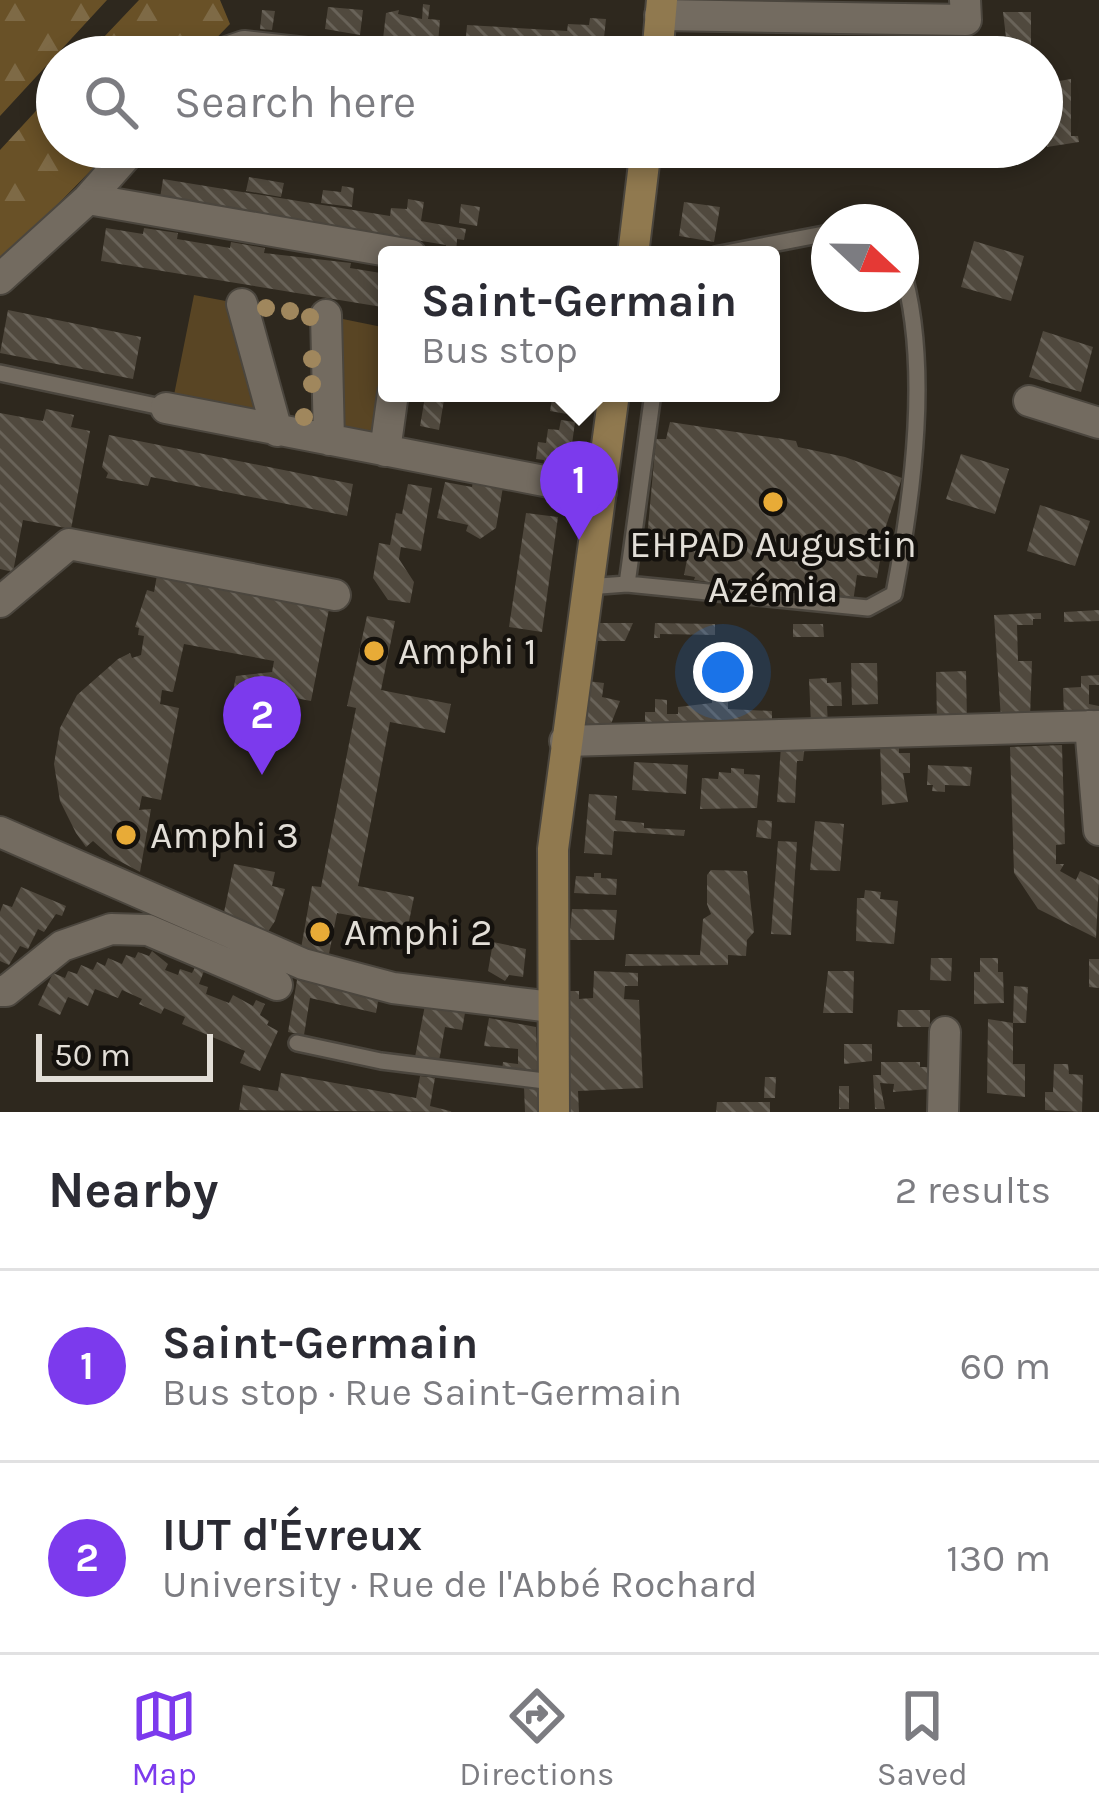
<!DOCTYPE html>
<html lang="en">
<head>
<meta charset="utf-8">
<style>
  body { margin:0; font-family:Karla,sans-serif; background:#f7f7f7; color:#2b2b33 }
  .compass { position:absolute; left:811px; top:204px; width:108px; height:108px; border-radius:50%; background:#fff; box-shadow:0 6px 18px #0003; rotate:112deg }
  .scale { position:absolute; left:36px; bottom:30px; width:177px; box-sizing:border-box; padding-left:12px; border:6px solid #e2ded7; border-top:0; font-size:33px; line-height:42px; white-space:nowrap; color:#e2ded7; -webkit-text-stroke:9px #14110d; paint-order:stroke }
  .you { position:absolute; left:723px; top:672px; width:42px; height:42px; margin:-30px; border:9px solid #fff; border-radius:50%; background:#1a73e8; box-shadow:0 0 0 18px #1a73e833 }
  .badge { display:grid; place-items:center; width:78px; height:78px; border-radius:50%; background:#7c3aed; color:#fff; font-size:39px; font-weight:700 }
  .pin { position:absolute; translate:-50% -99px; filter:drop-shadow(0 3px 6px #0008) }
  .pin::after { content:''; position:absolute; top:63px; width:42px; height:36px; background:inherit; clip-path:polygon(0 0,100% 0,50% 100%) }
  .popup { position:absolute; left:378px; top:246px; width:402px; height:156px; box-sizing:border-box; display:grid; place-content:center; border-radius:12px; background:#fff; filter:drop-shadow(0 3px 9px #0005); font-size:39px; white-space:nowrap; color:#7c7c81 }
  .popup b { font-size:45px; color:#2b2b33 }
  .popup::after { content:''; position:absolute; left:50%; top:100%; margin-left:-24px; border:24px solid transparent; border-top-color:#fff }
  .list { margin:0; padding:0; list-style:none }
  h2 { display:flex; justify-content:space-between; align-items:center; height:156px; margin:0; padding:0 48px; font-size:51px }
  h2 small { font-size:39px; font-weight:400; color:#7c7c81 }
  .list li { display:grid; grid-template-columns:78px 1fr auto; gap:36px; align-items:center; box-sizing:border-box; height:192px; padding:0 48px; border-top:3px solid #e1e1e2 }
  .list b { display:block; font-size:45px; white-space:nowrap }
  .list p { margin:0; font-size:39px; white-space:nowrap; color:#7c7c81 }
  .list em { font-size:39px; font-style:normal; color:#7c7c81 }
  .icon { flex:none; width:66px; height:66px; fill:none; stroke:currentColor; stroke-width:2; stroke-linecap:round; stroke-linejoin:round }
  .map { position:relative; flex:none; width:1099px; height:1112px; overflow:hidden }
  .search { position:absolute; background:#fff; box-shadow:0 6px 18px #0003; left:36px; right:36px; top:36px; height:132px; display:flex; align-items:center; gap:30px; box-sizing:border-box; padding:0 42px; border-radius:66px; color:#7c7c81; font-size:45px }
  .sheet { height:540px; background:#fff }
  nav { display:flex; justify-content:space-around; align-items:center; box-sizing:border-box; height:168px; border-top:3px solid #e1e1e2; background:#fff; font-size:33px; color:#7c7c81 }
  nav a { display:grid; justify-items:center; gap:6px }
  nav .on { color:#7c3aed }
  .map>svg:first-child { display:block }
  .green { fill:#594524 }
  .forest { fill:url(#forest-firs) }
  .building { fill:url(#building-back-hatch) }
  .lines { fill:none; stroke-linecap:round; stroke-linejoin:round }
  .lane-casing { stroke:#4b463e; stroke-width:20 }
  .street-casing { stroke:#4b463e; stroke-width:34 }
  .secondary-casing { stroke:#4b463e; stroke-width:34 }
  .lane { stroke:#736b60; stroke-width:15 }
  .street { stroke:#736b60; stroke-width:30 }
  .secondary { stroke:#90794f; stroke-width:30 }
  .tree { fill:#a0875d }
  .poi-dot { fill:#e8ab37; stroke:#14110d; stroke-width:4.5 }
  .labels { text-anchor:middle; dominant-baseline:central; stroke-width:9; stroke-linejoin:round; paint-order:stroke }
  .poi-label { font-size:39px; fill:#e2ded7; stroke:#14110d; text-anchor:start }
</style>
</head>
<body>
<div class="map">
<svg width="1099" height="1112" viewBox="0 0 1099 1112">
  <defs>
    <pattern id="forest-firs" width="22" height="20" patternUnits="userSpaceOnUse" patternTransform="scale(3)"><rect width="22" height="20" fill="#695127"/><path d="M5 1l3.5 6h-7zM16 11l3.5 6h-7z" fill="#7e6a46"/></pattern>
    <pattern id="building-back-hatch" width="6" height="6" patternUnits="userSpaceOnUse" patternTransform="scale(3)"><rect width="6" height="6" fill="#50493e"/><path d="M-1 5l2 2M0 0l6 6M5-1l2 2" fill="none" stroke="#696359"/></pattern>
  </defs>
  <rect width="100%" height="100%" fill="#2e281e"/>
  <path class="green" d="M194,295L231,302L257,412L174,395Z
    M333,317L387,328V354L372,435L334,427Z"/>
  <path class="forest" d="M0,0H107L0,116Z
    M139,0H220L230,24L198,57H85Z
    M57,88V147H114L0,263V150Z"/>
  <path class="building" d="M423,4L430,5L428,19L440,20L438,43L383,39L386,13L399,10L398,14L422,19Z
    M328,7L363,10L360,35L325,29Z
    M262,10L275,11L272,30L260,29Z
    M1003,12H1031V46H1007Z
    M590,18L606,19L602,57L465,48L467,25L567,31L568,24L589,25Z
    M915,39L955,40V57H915Z
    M689,40L723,42L722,57H688Z
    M753,45L782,46L781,57H752Z
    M785,46L812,47V57H785Z
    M1071,79V136H1078L1079,142L1047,147V83Z
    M185,147H219L217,162L183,156Z
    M249,177L284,183L281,197L246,191Z
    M163,179L390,216L391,208L407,209L408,199L424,202L421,221L466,229L464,240L457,239L456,255H445L446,245L160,198Z
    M342,186L354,188L352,207L321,203L323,190L341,192Z
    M684,202L720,207L714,242L679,236Z
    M461,204L480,207L477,226L459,223Z
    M106,228L143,234L144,228L178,233L177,239L230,248L231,242L265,248L264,253L351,263L350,268L387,274L382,307L101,261Z
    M974,241L1024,256L1011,301L961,287Z
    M8,310L141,337L133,379L0,353Z
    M1043,331L1093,347L1081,392L1029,377Z
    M553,393L580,395L578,416L550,411Z
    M425,397L444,400L439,430L420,426Z
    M46,409L74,415L71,427L90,431L71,529L23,520L13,572L0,569V413L43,421Z
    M561,420L575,422L568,474L543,469L544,460L536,459L538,442L546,443L548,429L559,430Z
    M670,422L796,441L798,447L845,457L902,478L886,526L877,578L857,575L853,602L694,580L695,577L684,575L688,554L646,549L656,439H666Z
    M109,435L353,484L347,516L151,477L148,486L106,478L108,473L102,467Z
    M961,454L1009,469L995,514L946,499Z
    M473,481L503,487L496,528L480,539L466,531L468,525L437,518L445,482L472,487Z
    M408,484L432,488L421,551L401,547L399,559L414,582L410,603L388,600L373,578L379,543L390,545L396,513L402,514Z
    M1040,505L1090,521L1075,566L1027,551Z
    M526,513L558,517L542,632L509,627Z
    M157,575L329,609L311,701L290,697L289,702L277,709L273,702L266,706L231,701L236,676L272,672L274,661L184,644L173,692L162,690L160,704L179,708L161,800L142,796L139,810L151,809L140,872L110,856L93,841L86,847L76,833L60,801L54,764L60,728L77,695L118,659L130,653L132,658L141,655L144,636L138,635L139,628L135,627L147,590L154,592Z
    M1099,610V621L1064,622V612Z
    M1041,613V619H1033V625H1017L1018,661H1032L1030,718L1001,719L994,615Z
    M367,616L395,621L381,690L451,704L445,733L390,722L372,816L358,886L414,897L408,926L337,913L328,959L300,954L312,886L321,887L356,708L347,706Z
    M595,623H633L625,641H592Z
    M655,623L715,624V635L660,634V638H654Z
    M793,624H823L824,637H793Z
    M851,663H877L878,704L852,705Z
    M966,671L967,720L937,721L936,672Z
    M1099,675V685H1089V704L1099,706V717H1064L1063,688L1081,687V676Z
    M827,678V683L841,682L842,706H827L828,724H811L809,679Z
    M587,681L604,683L602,697L620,701L609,729L586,730L580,723Z
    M712,690H728V709L772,711V725L645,728V712H655V699L667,700V714H678V707L712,703Z
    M880,743H899V753H910V773H903L908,802L882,805Z
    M805,745L803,761H797L795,803L777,802L781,746Z
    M1062,745L1065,844L1056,845V864H1064L1060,871L1076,880L1080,871L1099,880L1096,938L1038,909L1014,873L1010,747Z
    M634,762L688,765L686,794L632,790Z
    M928,765L972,767L970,786L945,785V792L932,791L933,785H927Z
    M731,768L744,769V774L760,775L757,808L700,809L702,778L718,779L719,772L731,773Z
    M589,794L617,796L615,820L644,823V828L685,830L684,836L614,831L612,855L584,853Z
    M758,820L772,821L771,839L756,837Z
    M815,821L844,824L840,871L810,870Z
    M778,841L797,842L791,935L771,934Z
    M234,864L275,872L272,886L285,889L275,921L262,941L222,922Z
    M711,870L747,871L754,932L747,940L746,956L728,955V965L625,966L626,954L700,955L703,919L711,914L707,904V875Z
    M594,873H601V878L617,879L616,895L574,893L576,876L594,877Z
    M21,887L66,906L62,916L56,914L44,932L38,929L28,949L20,946L9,965L0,961V912L3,904L12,907Z
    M865,890L881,892L880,899L898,901L894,944L856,941L857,898H864Z
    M572,909L617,910L614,940H569Z
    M493,942L526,949L523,977L509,975L505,981L488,971Z
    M152,951L168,964L165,970L178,975L180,969L192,973L195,967L204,971L199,984L208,987L206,994L229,1003L233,995L253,1006L256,1000L265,1004L260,1015L269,1021L267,1025L278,1031L260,1071L240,1063L245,1051L182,1024L185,1017L164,1008L161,1014L139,1004L142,999L122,990L118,998L95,989L88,1006L68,997L60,1015L38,1005L53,973L65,978L68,971L77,974L81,965L93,970L97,962L105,966L108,958L122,964L126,955L135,958L138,952L149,956Z
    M931,958H952L951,981L930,980Z
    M980,958H998V972H1003L1004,1003L974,1004V972H980Z
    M1089,959H1099V988L1089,987Z
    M594,971L638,973V986H625L624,999L639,1000L643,1088L578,1091L579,1112H570L565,991H579V999L593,998Z
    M828,971H854L853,1013H823Z
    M297,980L379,996L376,1013L310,998L304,1035L288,1032Z
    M1014,986L1028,987L1026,1023H1013V1064H1025V1097L987,1093L988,1019L1013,1023Z
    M425,1005L465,1013L462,1030L445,1027L439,1061L415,1057Z
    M898,1010H930V1027H897Z
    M489,1018L536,1027L538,1071L502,1070L503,1062L518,1064V1049L484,1046Z
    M844,1044H872V1061L844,1064Z
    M881,1062H920V1067H929V1089L893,1092L894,1084L880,1083L885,1109H875L873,1075H881Z
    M1054,1064H1068L1069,1074L1083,1075L1082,1112L1045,1110V1092H1053Z
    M281,1073L416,1098L420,1076L435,1078L430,1106L454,1112L239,1110L243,1085L278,1091Z
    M765,1077H776L775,1098H764Z
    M839,1086H849V1109H839Z
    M524,1087L538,1089L539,1112H525Z
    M717,1102H770V1112H716Z"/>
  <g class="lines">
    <defs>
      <path id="lane" d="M715,255L829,233
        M0,373L166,408
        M627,584L653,393
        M587,587L627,584L868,608L894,594C913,495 931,362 901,265
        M297,1043L381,1061L553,1082"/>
      <path id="street" d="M660,15L966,20L965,0
        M212,57L244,46L343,57
        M88,199L411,255
        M0,279L88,199L134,147
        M242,304L277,431
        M326,315L329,440
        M1029,401L1099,423
        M166,408L601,492
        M385,451L393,393
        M0,602L69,544L335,595
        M1090,726L1099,830
        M565,741L1099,726
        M0,832L303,964L393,988L552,1007
        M0,991H6L62,946L111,929L148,930L277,985
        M943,1112L945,1032"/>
      <path id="secondary" d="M657,57L662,0
        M633,255L646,147
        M554,1112L553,849L614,393"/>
    </defs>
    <use href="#lane" class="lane-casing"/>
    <use href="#street" class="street-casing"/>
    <use href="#secondary" class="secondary-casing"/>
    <use href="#lane" class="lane"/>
    <use href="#street" class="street"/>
    <use href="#secondary" class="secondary"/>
  </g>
  <g class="tree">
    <circle cx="266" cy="308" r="9"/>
    <circle cx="290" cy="311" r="9"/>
    <circle cx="310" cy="317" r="9"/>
    <circle cx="312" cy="359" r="9"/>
    <circle cx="312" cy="384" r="9"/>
    <circle cx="304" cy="417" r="9"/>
  </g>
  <g class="poi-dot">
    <circle cx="773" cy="502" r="12"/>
    <circle cx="374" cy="651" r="12"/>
    <circle cx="126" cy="835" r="12"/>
    <circle cx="320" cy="932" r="12"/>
  </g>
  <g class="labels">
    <g class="poi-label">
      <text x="773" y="544" text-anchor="middle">EHPAD Augustin<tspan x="773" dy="45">Azémia</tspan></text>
      <text x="398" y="651">Amphi 1</text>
      <text x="150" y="835">Amphi 3</text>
      <text x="344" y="932">Amphi 2</text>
    </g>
  </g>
</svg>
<svg class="compass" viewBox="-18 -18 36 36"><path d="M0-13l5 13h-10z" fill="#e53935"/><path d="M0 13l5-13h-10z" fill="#7c7c81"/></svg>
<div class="scale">50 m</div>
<div class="you"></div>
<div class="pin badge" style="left:579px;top:540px">1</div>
<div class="popup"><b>Saint-Germain</b>Bus stop</div>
<div class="pin badge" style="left:262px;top:775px">2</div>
<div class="search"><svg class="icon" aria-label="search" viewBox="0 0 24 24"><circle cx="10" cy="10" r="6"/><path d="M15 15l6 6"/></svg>Search here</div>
</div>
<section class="sheet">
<h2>Nearby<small>2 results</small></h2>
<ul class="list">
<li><span class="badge">1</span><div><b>Saint-Germain</b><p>Bus stop · Rue Saint-Germain</p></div><em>60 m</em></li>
<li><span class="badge">2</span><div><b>IUT d'Évreux</b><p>University · Rue de l'Abbé Rochard</p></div><em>130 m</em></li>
</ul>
</section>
<nav>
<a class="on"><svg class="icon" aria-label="map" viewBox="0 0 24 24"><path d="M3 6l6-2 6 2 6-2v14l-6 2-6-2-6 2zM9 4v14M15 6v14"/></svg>Map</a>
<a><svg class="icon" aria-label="directions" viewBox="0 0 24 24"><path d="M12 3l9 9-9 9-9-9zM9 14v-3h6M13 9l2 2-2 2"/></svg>Directions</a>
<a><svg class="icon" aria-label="saved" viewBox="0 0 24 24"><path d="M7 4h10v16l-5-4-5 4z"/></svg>Saved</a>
</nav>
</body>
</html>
